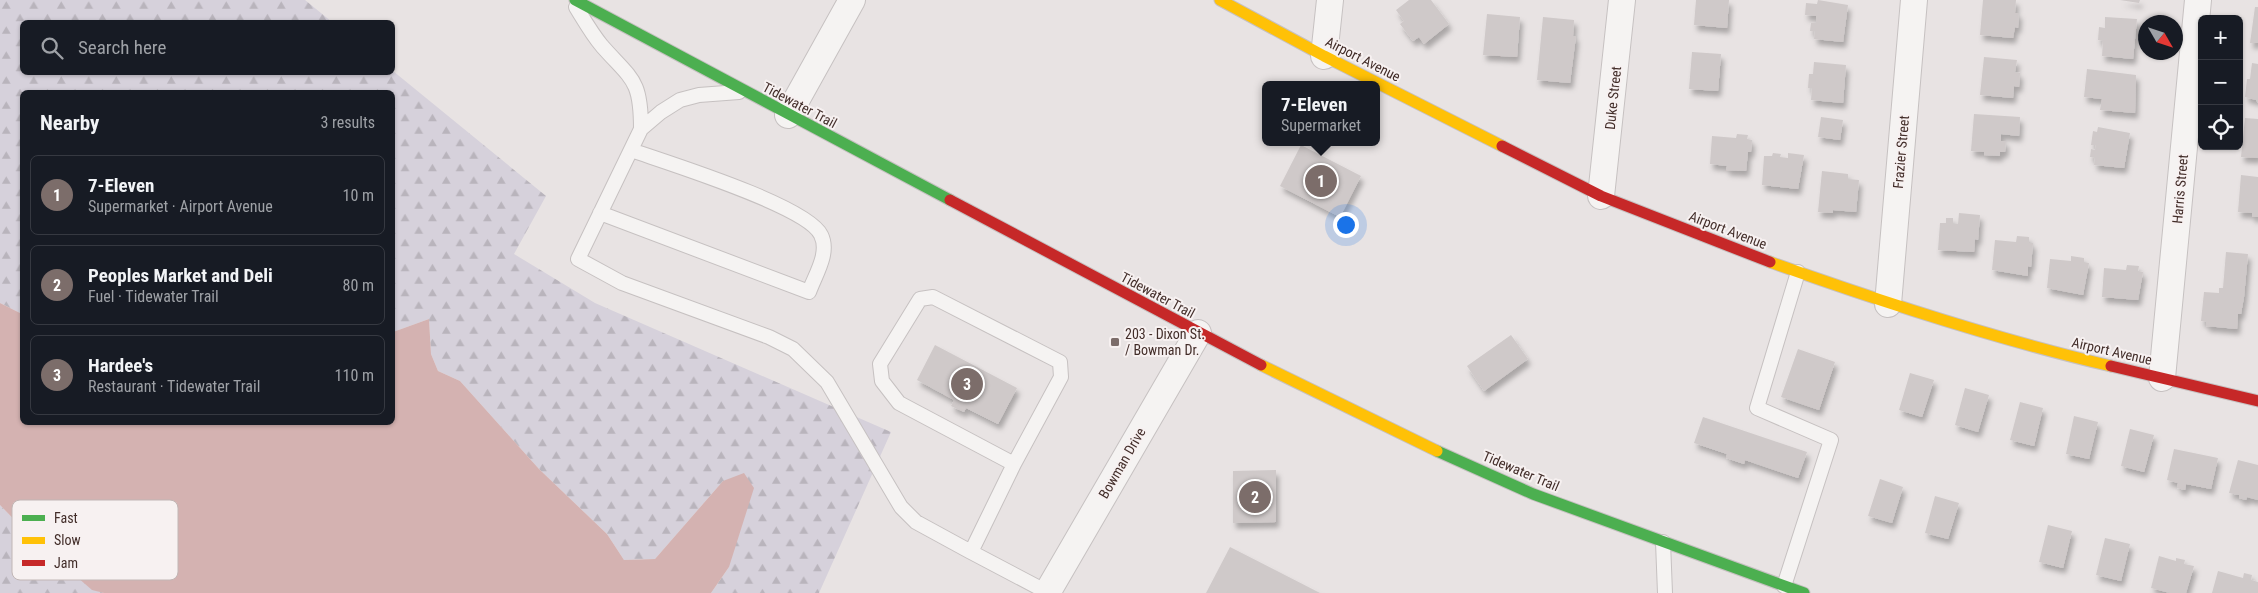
<!DOCTYPE html>
<html lang="en">
<head>
<meta charset="utf-8">
<style>
  body { margin:0; font-family:"Roboto Condensed",sans-serif; background:#242831; color:#f1f3f6 }
  .controls { position:absolute; right:15px; top:15px; display:grid; overflow:hidden; border-radius:8px; box-shadow:0 1px 4px #0004 }
  .controls button { width:45px; height:45px; display:grid; place-items:center; padding:0; border:0; border-bottom:1px solid #363941; background:#171b24; color:#f1f3f6; font:25px sans-serif }
  .compass { position:absolute; left:2138px; top:15px; width:45px; height:45px; border-radius:50%; background:#171b24; box-shadow:0 1px 4px #0004; rotate:129deg }
  .you { position:absolute; left:1345px; top:224px; width:18px; height:18px; margin:-12px; border:4px solid #fff; border-radius:50%; background:#1a73e8; box-shadow:0 0 0 8px #1a73e833 }
  .badge { display:grid; place-items:center; width:32px; height:32px; border-radius:50%; background:#7c6d6a; color:#fff; font-size:16px; font-weight:700 }
  .pin { position:absolute; translate:-50% -50%; border:2px solid #fff; box-shadow:0 1px 5px #0006 }
  .popup { position:absolute; left:1262px; top:81px; width:118px; height:65px; box-sizing:border-box; display:grid; place-content:center; border-radius:8px; background:#171b24; filter:drop-shadow(0 1px 4px #0005); font-size:16px; white-space:nowrap; color:#9ea1a6 }
  .popup b { font-size:19px; color:#f1f3f6 }
  .popup::after { content:''; position:absolute; left:50%; top:100%; margin-left:-10px; border:10px solid transparent; border-top-color:#171b24 }
  .list { margin:0; padding:0; list-style:none }
  h2 { display:flex; justify-content:space-between; align-items:center; height:65px; margin:0; padding:0 20px; font-size:21px }
  h2 small { font-size:16px; font-weight:400; color:#9ea1a6 }
  .list li { display:grid; grid-template-columns:32px 1fr auto; gap:15px; align-items:center; box-sizing:border-box; height:80px; margin:0 10px 10px; padding:0 10px; border:1px solid #363941; border-radius:8px }
  .list b { display:block; font-size:19px; white-space:nowrap }
  .list p { margin:0; font-size:16px; white-space:nowrap; color:#9ea1a6 }
  .list em { font-size:16px; font-style:normal; color:#9ea1a6 }
  .icon { flex:none; width:28px; height:28px; fill:none; stroke:currentColor; stroke-width:2; stroke-linecap:round; stroke-linejoin:round }
  .map { position:relative; flex:none; width:2258px; height:593px; overflow:hidden }
  .search { position:absolute; background:#171b24; box-shadow:0 1px 4px #0004; left:20px; top:20px; width:375px; height:55px; display:flex; align-items:center; gap:12px; box-sizing:border-box; padding:0 18px; border-radius:8px; color:#9ea1a6; font-size:19px }
  .panel { position:absolute; background:#171b24; box-shadow:0 1px 4px #0004; left:20px; top:90px; width:375px; height:335px; border-radius:8px }
  .map>svg:first-child { display:block }
  .forest { fill:url(#forest-firs) }
  .water { fill:#d4b2b1 }
  .building { fill:#cfc9c9; filter:url(#shadow) }
  .lines { fill:none; stroke-linecap:round; stroke-linejoin:round }
  .lane-casing { stroke:#c6c1c1; stroke-width:16 }
  .street-casing { stroke:#c6c1c1; stroke-width:28 }
  .fast-casing { stroke:#c6c1c1; stroke-width:13 }
  .slow-casing { stroke:#c6c1c1; stroke-width:13 }
  .jam-casing { stroke:#c6c1c1; stroke-width:13 }
  .lane { stroke:#f5f3f2; stroke-width:14 }
  .street { stroke:#f5f3f2; stroke-width:26 }
  .fast { stroke:#4caf50; stroke-width:11 }
  .slow { stroke:#ffc107; stroke-width:11 }
  .jam { stroke:#c62828; stroke-width:11 }
  .poi-dot { fill:#7c6d6a; stroke:#f7f1f1; stroke-width:2 }
  .labels { text-anchor:middle; dominant-baseline:central; stroke-width:4; stroke-linejoin:round; paint-order:stroke }
  .street-label { font-size:14px; fill:#422d29; stroke:#f7f1f1 }
  .poi-label { font-size:14px; fill:#422d29; stroke:#f7f1f1; text-anchor:start }
  .key { fill:#f7f1f1; stroke:#c1b6b5; stroke-width:1 }
  .key-label { font-size:14px; fill:#422d29 }
</style>
</head>
<body>
<div class="map">
<svg width="2258" height="593" viewBox="0 0 2258 593">
  <defs>
    <pattern id="forest-firs" width="22" height="20" patternUnits="userSpaceOnUse" patternTransform="scale(1.25)"><rect width="22" height="20" fill="#d6d1db"/><path d="M5 1l3.5 6h-7zM16 11l3.5 6h-7z" fill="#b9b4bc"/></pattern>
    <filter id="shadow"><feDropShadow dx="3" dy="5.5" stdDeviation="2.5" flood-color="#0004"/></filter>
  </defs>
  <rect width="100%" height="100%" fill="#e8e3e3"/>
  <path class="forest" d="M0,0H305L332,22H22V72L393,71L546,196L514,254L595,303L891,432L819,593H711L729,567L723,481L655,559L624,560L607,534L539,469L460,381L438,371L431,354L429,319L393,332L392,92H22V314L0,303Z
    M0,505L32,538L92,589L104,593H0Z"/>
  <path class="water" d="M0,303L22,314V422H392L393,332L429,319L431,354L438,371L460,381L539,469L607,534L624,560L655,559L723,481L744,473L754,488L729,567L711,593H104L92,590L32,538L0,505Z"/>
  <path class="building" d="M1409,0H1431L1449,24L1424,44L1419,37L1413,41L1400,24L1404,21L1396,10Z
    M1696,0H1729L1727,28L1694,25Z
    M1818,0L1848,5L1843,42L1814,39L1815,31H1810L1811,23H1816V16L1805,15L1806,3L1817,4Z
    M1983,0H2016L2015,13H2019L2018,28L2015,27L2013,38L1980,35Z
    M2120,0H2140L2139,3Z
    M2255,7H2258V43H2250Z
    M1487,14L1520,17L1517,57L1483,55Z
    M1543,17L1574,20L1573,36H1576L1570,83L1537,80Z
    M2105,17L2137,19L2133,59L2102,56L2103,41L2098,40L2099,27L2105,28Z
    M1692,52L1721,54L1718,91L1689,89Z
    M1984,57L2017,60L2015,72L2020,73L2019,87L2014,86L2013,98L1980,95Z
    M1814,62L1846,65L1843,103L1811,100L1812,88H1808L1809,74H1813Z
    M2252,63L2258,64V103L2256,100L2245,97L2247,79H2250Z
    M2087,69L2136,75L2135,113L2100,110L2102,99L2084,97Z
    M1974,114L2020,117L2019,136L2001,134V141H2006L2005,152H2000V156L1984,155V152L1971,151Z
    M1821,117L1843,120L1840,140L1818,137Z
    M2245,118L2258,119V158L2241,157Z
    M2098,127L2130,133L2124,168L2094,165L2095,158L2090,157L2091,149L2095,150L2096,145H2091L2093,131L2097,132Z
    M1737,134L1748,135L1747,139L1752,140L1751,152H1748L1746,171L1726,170L1727,166L1710,164L1712,136L1736,138Z
    M1301,145L1361,176L1340,217L1280,186Z
    M1773,153L1781,154L1780,157L1788,158V153L1804,155L1798,189L1762,185L1764,156H1772Z
    M1822,171L1848,174V179L1859,180L1856,212L1833,210V213L1818,212Z
    M2241,175L2258,177V217H2252V213L2238,212Z
    M1959,213L1980,215L1978,240L1975,239L1974,252L1938,250L1940,223H1946V218H1953V224H1958Z
    M2017,236L2029,237V243H2033L2031,267L2028,266V276L1992,270L1995,240L2016,242Z
    M2226,252L2248,254L2244,297L2241,314H2238L2237,329L2206,326V322L2201,321L2204,292L2219,293V288H2223Z
    M2071,256L2084,258V262L2089,263L2083,295L2047,288L2050,259L2071,261Z
    M2127,265L2139,266L2138,271L2143,272L2138,300L2102,297L2104,268L2126,270Z
    M1511,335L1528,359L1484,391L1467,366Z
    M935,345L1017,388L998,424L966,408L964,412L951,406L954,400L917,380Z
    M1798,349L1835,362L1819,410L1781,397Z
    M1910,373L1934,380L1922,417L1899,410Z
    M1965,388L1989,395L1978,432L1955,425Z
    M2020,402L2043,408L2034,446L2010,440Z
    M2074,416L2098,422L2089,459L2066,454Z
    M1703,417L1807,452L1798,478L1745,460L1744,464L1726,458L1727,454L1694,443Z
    M2130,429L2154,435L2144,472L2121,466Z
    M2174,449L2218,458L2211,489L2186,484L2185,490L2177,488L2178,483L2167,480Z
    M2238,460L2258,465V500L2247,497L2246,500L2239,498V495L2229,493Z
    M1276,470V522L1233,523V471Z
    M1880,479L1903,487L1892,523L1868,516Z
    M1935,496L1959,503L1948,539L1925,533Z
    M2048,525L2072,531L2063,568L2039,562Z
    M2105,538L2130,544L2121,581L2096,575Z
    M1230,547L1320,593H1206Z
    M2159,556L2176,561V558L2185,560L2184,564L2194,566L2186,593H2170L2151,588Z
    M2218,571L2243,578L2244,573L2252,575L2251,580L2258,582V593H2212Z"/>
  <g class="lines">
    <defs>
      <path id="lane" d="M576,7C584,20 592,34 602,46C632,80 641,79 641,129
        M739,92L699,95L680,100L661,112L641,129L578,259L622,283L769,337L793,349L827,382L901,507L916,522L971,552
        M600,213L809,292C815,275 830,253 821,235C808,206 665,162 631,150
        M1014,464L899,403L882,381L880,364L920,299L933,297L1060,362L1061,377L1014,464L971,552L1047,592
        M1663,542L1665,593
        M1784,586L1831,440L1757,408L1798,272"/>
      <path id="street" d="M1324,56L1330,0
        M788,115L852,0
        M1601,196L1622,0
        M1888,304L1914,0
        M2162,378L2198,0
        M1047,593L1198,333"/>
      <path id="fast" d="M575,0L950,200
        M1437,451L1533,494L1804,593"/>
      <path id="slow" d="M1220,0L1324,56L1502,146
        M1770,262C1882,302 1995,339 2111,366
        M1261,365L1437,451"/>
      <path id="jam" d="M1502,146L1601,196L1770,262
        M950,200L1261,365
        M2111,366L2258,401"/>
    </defs>
    <use href="#lane" class="lane-casing"/>
    <use href="#street" class="street-casing"/>
    <use href="#fast" class="fast-casing"/>
    <use href="#slow" class="slow-casing"/>
    <use href="#jam" class="jam-casing"/>
    <use href="#lane" class="lane"/>
    <use href="#street" class="street"/>
    <use href="#fast" class="fast"/>
    <use href="#slow" class="slow"/>
    <use href="#jam" class="jam"/>
  </g>
  <rect class="poi-dot" x="1110" y="337" width="10" height="10" rx="2.5"/>
  <g class="labels">
    <g class="street-label">
      <text transform="translate(1363 59) rotate(27)">Airport Avenue</text>
      <text transform="translate(1613 98) rotate(-84)">Duke Street</text>
      <text transform="translate(800 105) rotate(28)">Tidewater Trail</text>
      <text transform="translate(1901 152) rotate(-85)">Frazier Street</text>
      <text transform="translate(2180 189) rotate(-85)">Harris Street</text>
      <text transform="translate(1728 230) rotate(21)">Airport Avenue</text>
      <text transform="translate(1158 295) rotate(28)">Tidewater Trail</text>
      <text transform="translate(2112 351) rotate(13)">Airport Avenue</text>
      <text transform="translate(1122 463) rotate(-60)">Bowman Drive</text>
      <text transform="translate(1521 471) rotate(23)">Tidewater Trail</text>
    </g>
    <g class="poi-label">
      <text x="1125" y="334">203 - Dixon St.<tspan x="1125" dy="16">/ Bowman Dr.</tspan></text>
    </g>
  </g>
  <rect x="12" y="500" width="166" height="80" rx="8" class="key"/>
  <rect x="22" y="515" width="23" height="6" fill="#4caf50"/>
  <rect x="22" y="537" width="23" height="7" fill="#ffc107"/>
  <rect x="22" y="560" width="23" height="6" fill="#c62828"/>
  <g class="key-label">
    <text x="54" y="523">Fast</text>
    <text x="54" y="545">Slow</text>
    <text x="54" y="568">Jam</text>
  </g>
</svg>
<div class="controls">
<button>+</button>
<button>−</button>
<button><svg class="icon" aria-label="locate" viewBox="0 0 24 24"><circle cx="12" cy="12" r="6"/><path d="M12 2v4M12 18v4M2 12h4M18 12h4"/></svg></button>
</div>
<svg class="compass" viewBox="-18 -18 36 36"><path d="M0-13l5 13h-10z" fill="#e53935"/><path d="M0 13l5-13h-10z" fill="#9ea1a6"/></svg>
<div class="you"></div>
<div class="pin badge" style="left:1321px;top:181px">1</div>
<div class="popup"><b>7-Eleven</b>Supermarket</div>
<div class="pin badge" style="left:1255px;top:497px">2</div>
<div class="pin badge" style="left:967px;top:384px">3</div>
<div class="search"><svg class="icon" aria-label="search" viewBox="0 0 24 24"><circle cx="10" cy="10" r="6"/><path d="M15 15l6 6"/></svg>Search here</div>
<section class="panel">
<h2>Nearby<small>3 results</small></h2>
<ul class="list">
<li><span class="badge">1</span><div><b>7-Eleven</b><p>Supermarket · Airport Avenue</p></div><em>10 m</em></li>
<li><span class="badge">2</span><div><b>Peoples Market and Deli</b><p>Fuel · Tidewater Trail</p></div><em>80 m</em></li>
<li><span class="badge">3</span><div><b>Hardee's</b><p>Restaurant · Tidewater Trail</p></div><em>110 m</em></li>
</ul>
</section>
</div>
</body>
</html>
